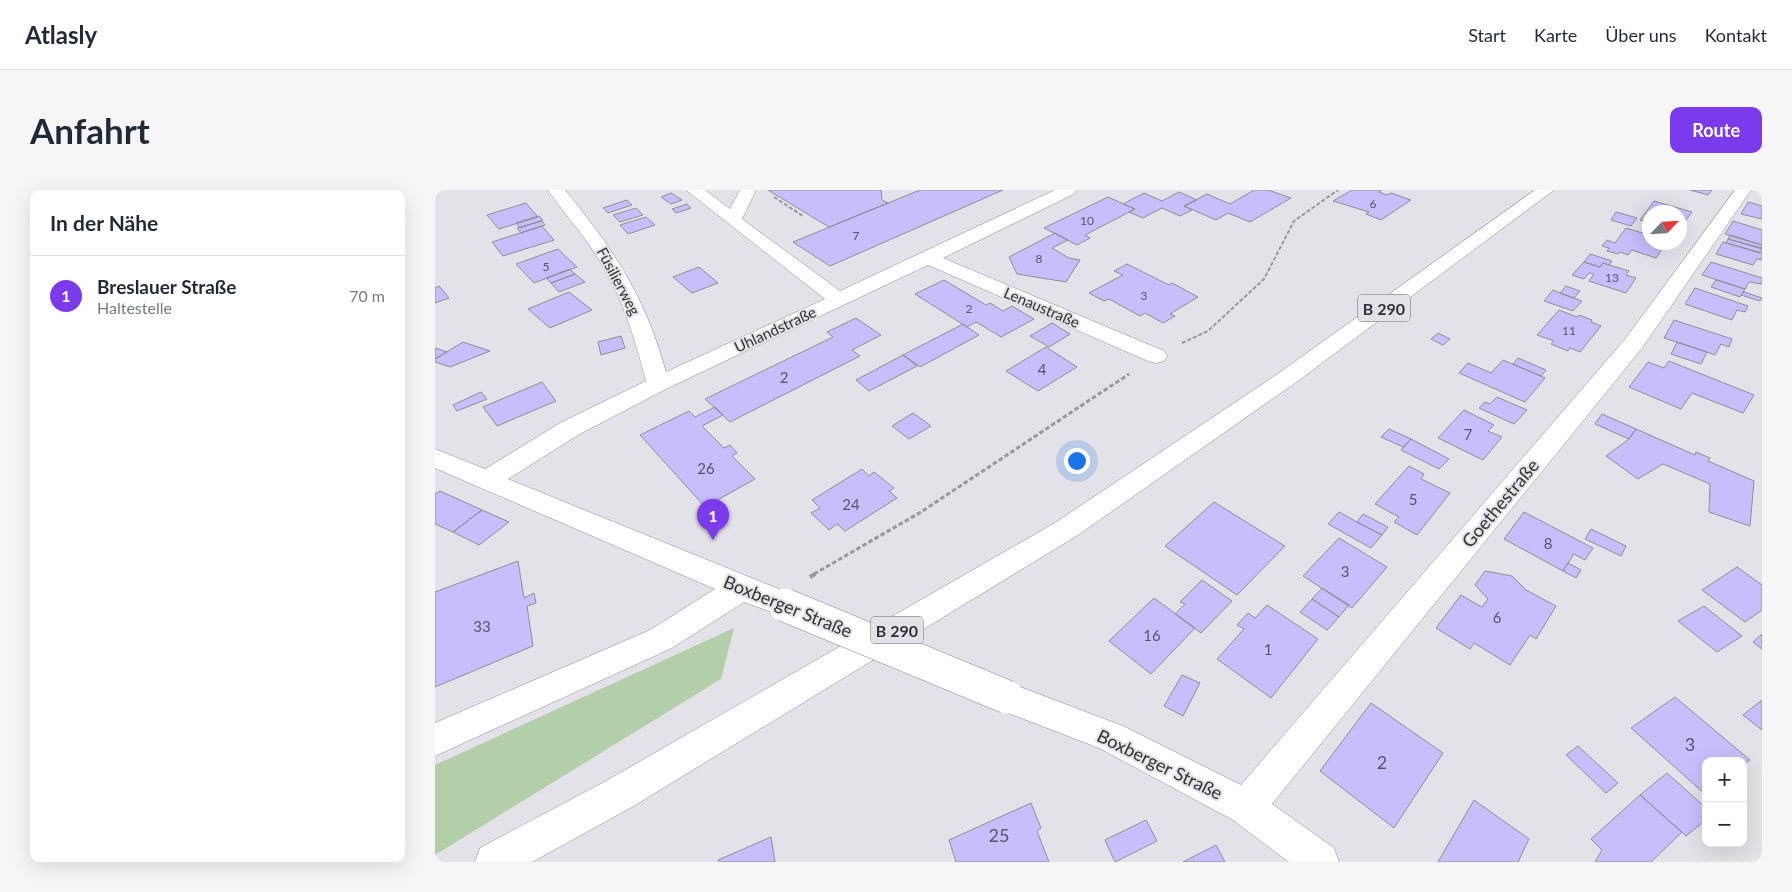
<!DOCTYPE html>
<html lang="de">
<head>
<meta charset="utf-8">
<style>
  body { margin:0; font-family:Lato,sans-serif; background:#f6f6f7; color:#1f2937 }
  .controls { position:absolute; right:15px; bottom:15px; display:grid; overflow:hidden; border-radius:10px; box-shadow:0 5px 20px #0002 }
  .controls button { width:45px; height:45px; display:grid; place-items:center; padding:0; border:0; border-bottom:1px solid #e0e1e3; background:#fff; color:#1f2937; font:25px sans-serif }
  .compass { position:absolute; left:1207px; top:15px; width:45px; height:45px; border-radius:50%; background:#fff; box-shadow:0 5px 20px #0002; rotate:65deg }
  .you { position:absolute; left:641px; top:270px; width:18px; height:18px; margin:-12px; border:4px solid #fff; border-radius:50%; background:#1a73e8; box-shadow:0 0 0 8px #1a73e833 }
  .badge { display:grid; place-items:center; width:32px; height:32px; border-radius:50%; background:#7c3aed; color:#fff; font-size:16px; font-weight:700 }
  .pin { position:absolute; translate:-50% -41px; filter:drop-shadow(0 1px 2px #0008) }
  .pin::after { content:''; position:absolute; top:26px; width:18px; height:15px; background:inherit; clip-path:polygon(0 0,100% 0,50% 100%) }
  .list { margin:0; padding:0; list-style:none }
  h2 { display:flex; justify-content:space-between; align-items:center; height:65px; margin:0; padding:0 20px; font-size:21px }
  h2 small { font-size:16px; font-weight:400; color:#747a83 }
  .list li { display:grid; grid-template-columns:32px 1fr auto; gap:15px; align-items:center; box-sizing:border-box; height:80px; padding:0 20px; border-top:1px solid #e0e1e3 }
  .list b { display:block; font-size:19px; white-space:nowrap }
  .list p { margin:0; font-size:16px; white-space:nowrap; color:#747a83 }
  .list em { font-size:16px; font-style:normal; color:#747a83 }
  .map { position:relative; flex:none; width:1327px; height:672px; overflow:hidden; border-radius:10px }
  header { display:flex; align-items:center; gap:30px; box-sizing:border-box; height:70px; padding:0 25px; background:#fff; border-bottom:1px solid #e0e1e3 }
  header strong { font-size:24px }
  nav { display:flex; gap:28px; margin-inline-start:auto; font-size:18px }
  .intro { display:flex; align-items:center; justify-content:space-between; box-sizing:border-box; height:120px; padding:0 30px }
  h1 { margin:0; font-size:35px }
  .button { padding:12px 22px; border-radius:10px; background:#7c3aed; color:#fff; font-size:18px; font-weight:700 }
  main { display:flex; gap:30px; padding:0 30px }
  aside { flex:1; background:#fff; border-radius:10px; box-shadow:0 5px 20px #0002 }
  .map>svg:first-child { display:block }
  .green { fill:#b3cfa9 }
  .building { fill:#c7befb; stroke:#8e8d93 }
  .lines { fill:none; stroke-linecap:round; stroke-linejoin:round }
  .minor-casing { stroke:#8d8d92; stroke-width:1 }
  .major-casing { stroke:#8d8d92; stroke-width:1 }
  .path-far2 { stroke:#98979c; stroke-width:2; stroke-dasharray:4 2; stroke-linecap:butt }
  .path-far1 { stroke:#98979c; stroke-width:3; stroke-dasharray:4.5 2.5; stroke-linecap:butt }
  .path { stroke:#98979c; stroke-width:4; stroke-dasharray:6 3; stroke-linecap:butt }
  .minor { fill:#fff; fill-rule:evenodd }
  .major { fill:#fff; fill-rule:evenodd }
  .minor-bridge-casing { stroke:#8d8d92; stroke-width:34; stroke-linecap:butt }
  .minor-bridge { stroke:#fff; stroke-width:33 }
  .labels { text-anchor:middle; dominant-baseline:central; stroke-width:4; stroke-linejoin:round; paint-order:stroke }
  .far-number-label { font-size:12px; fill:#575566 }
  .far-street-label { font-size:15px; fill:#323234; stroke:#e3e2e8 }
  .number-label { font-size:15px; fill:#575566 }
  .shield { fill:#e3e2e8; stroke:#67676a; stroke-width:1 }
  .shield-label { font-size:16px; font-weight:bold; fill:#323234 }
  .street-label { font-size:18px; fill:#323234; stroke:#e3e2e8 }
  .near-number-label { font-size:18px; fill:#575566 }
</style>
</head>
<body>
<header>
<strong>Atlasly</strong>
<nav><a>Start</a><a>Karte</a><a>Über uns</a><a>Kontakt</a></nav>
</header>
<div class="intro"><h1>Anfahrt</h1><a class="button">Route</a></div>
<main>
<aside>
<h2>In der Nähe<small></small></h2>
<ul class="list">
<li><span class="badge">1</span><div><b>Breslauer Straße</b><p>Haltestelle</p></div><em>70 m</em></li>
</ul>
</aside>
<div class="map">
<svg width="1327" height="672" viewBox="0 0 1327 672">
  <rect width="100%" height="100%" fill="#e3e2e8"/>
  <path class="green" d="M299,438L286,489L0,665V575Z"/>
  <path class="building" d="M333,0H446L447,10L453,13L394,37Z
    M485,0H568L395,76L358,52Z
    M819,0H833L856,8L815,32L793,23L781,30L749,16L772,4L795,14Z
    M917,0H947L944,2L952,5L956,3L976,10L946,30L931,24L934,22L898,11Z
    M1255,0H1277L1273,5Z
    M744,2L762,10L749,16L757,20L745,26L727,18L708,28L694,22L700,19L688,14L709,3L727,11Z
    M236,3L247,10L236,14L226,7Z
    M673,7L700,19L650,45L655,48L642,55L609,38Z
    M192,10L197,15L173,23L168,18Z
    M1219,11L1257,22L1244,39V22H1214V33L1205,30Z
    M1313,12L1327,16V29L1306,24Z
    M91,13L103,27L64,39L52,25Z
    M252,14L256,18L241,23L237,19Z
    M201,18L208,25L185,32L178,25Z
    M1181,22L1202,28L1196,36L1176,30Z
    M104,26L108,30L85,38L81,33Z
    M211,27L220,35L193,44L185,35Z
    M107,31L110,35L86,43L82,38Z
    M1298,31L1327,40V55L1290,44Z
    M107,36L119,50L68,66L57,52Z
    M1191,38L1214,45V52H1232L1221,68L1197,60L1193,65L1185,62L1183,64L1172,61L1174,58L1167,56L1172,50L1180,53Z
    M620,43L633,50L617,58L634,68L645,70L631,92L582,84L574,67Z
    M1295,45L1327,55V58L1293,49Z
    M1293,49L1327,59L1325,63L1291,53Z
    M1288,52L1327,63V70L1322,69L1318,75L1281,64Z
    M123,59L142,77L99,93L81,74Z
    M1155,64L1177,71L1174,75L1168,73L1165,77L1149,72Z
    M1149,72L1165,77L1168,73L1194,81L1191,85L1201,88L1191,103L1154,91L1159,84L1154,83L1149,89L1137,85Z
    M1276,72L1327,88V94L1314,92L1310,99L1267,85Z
    M692,74L734,95L737,93L763,107L735,124L740,126L728,133L710,123L705,126L674,109L669,111L654,103L688,85L679,81Z
    M264,77L283,93L257,103L238,87Z
    M135,79L140,84L116,93L111,88Z
    M140,84L150,92L124,102L116,93Z
    M509,90L551,115L555,113L568,121L577,116L599,129L566,147L541,132L532,137L480,104Z
    M1281,90L1310,99L1305,107L1276,97Z
    M4,96L14,108L0,113V98Z
    M1131,96L1145,101L1139,108L1125,103Z
    M1260,98L1313,116L1310,122L1302,120L1297,130L1250,114Z
    M1118,100L1125,103L1147,111L1138,121L1109,111Z
    M134,102L157,120L115,138L93,119Z
    M1309,102L1327,108L1325,111L1306,105Z
    M1124,120L1142,127L1144,125L1157,130L1156,132L1166,136L1145,162L1135,158L1133,161L1116,154L1119,151L1102,145Z
    M421,128L446,145L417,160L425,166L295,232L270,209L398,147L392,142Z
    M1239,130L1297,149L1294,157L1286,154L1280,165L1272,162L1229,148Z
    M617,133L635,144L614,157L595,146Z
    M528,134L544,145L485,177L468,165Z
    M1003,143L1015,149L1008,155L996,149Z
    M186,146L190,158L166,165L163,152Z
    M28,152L55,161L15,177L0,172V169Z
    M1242,152L1272,162L1266,174L1236,164Z
    M611,157L642,177L603,201L571,181Z
    M0,158L12,162L0,169Z
    M468,165L482,176L434,201L421,190Z
    M1083,168L1111,180L1106,186L1078,174Z
    M1068,170L1110,188L1090,212L1024,183L1033,173L1056,183Z
    M1234,171L1319,205L1308,223L1257,203L1246,219L1194,197L1213,172L1229,178Z
    M107,192L121,211L62,236L48,217Z
    M46,202L52,209L22,221L18,215Z
    M1062,207L1092,220L1079,234L1044,218L1050,212L1055,214Z
    M280,217L288,225L267,236L289,258L295,255L302,263L297,266L320,289L270,317L205,245L254,221L260,227Z
    M1029,220L1059,235L1053,241L1067,247L1048,270L1003,248Z
    M478,223L496,236L474,249L457,236Z
    M1167,224L1201,239L1194,249L1160,234Z
    M954,239L976,249L968,257L946,247Z
    M1201,239L1260,265L1261,262L1275,268L1273,271L1319,291L1315,336L1274,322L1275,294L1228,274L1203,289L1171,266L1194,249Z
    M976,249L1014,269L1004,279L966,260Z
    M974,276L989,284L986,289L1015,303L982,345L959,332L964,327L940,314Z
    M427,279L434,286L439,282L459,298L454,301L462,308L410,341L402,334L394,340L376,323L385,318L377,310Z
    M5,301L47,320L18,342L0,334V304Z
    M779,312L850,356L802,405L730,356Z
    M47,320L74,332L44,355L18,342Z
    M904,322L922,332L947,345L936,358L893,334Z
    M1089,322L1158,358L1150,370L1139,364L1128,381L1069,349Z
    M928,324L953,337L947,345L922,332Z
    M1156,339L1191,356L1186,366L1150,349Z
    M904,348L952,377L917,418L868,386Z
    M83,371L89,408L99,403L101,413L92,416L98,456L0,497V402Z
    M1133,373L1146,380L1141,388L1128,381Z
    M1302,377L1327,395V420L1310,432L1267,400Z
    M1050,381L1077,386L1091,400L1121,416L1101,449L1095,445L1075,475L1039,453L1035,459L1001,438L1026,405L1047,417L1053,409L1040,395Z
    M767,390L797,411L766,443L740,424L750,414L745,412Z
    M887,398L914,415L904,427L877,409Z
    M719,408L760,438L716,484L674,451Z
    M877,409L904,427L892,440L865,422Z
    M832,415L883,449L836,508L782,469L809,439L802,435L813,423L820,428Z
    M1269,416L1307,446L1282,462L1243,431Z
    M1327,444V459L1318,452Z
    M747,485L765,493L748,526L729,516Z
    M1240,507L1315,570L1308,575V571H1271V605L1196,538Z
    M1327,510V540L1308,525Z
    M936,513L1008,563L959,638L885,581Z
    M1143,556L1183,593L1171,603L1131,565Z
    M1232,583L1271,618V630L1251,646L1205,605Z
    M1205,605L1247,642L1216,672H1160L1167,660L1156,649Z
    M1039,610L1094,649L1083,672H1003Z
    M596,613L606,638L602,641L614,672H521L514,650Z
    M711,630L722,651L680,672L670,650Z
    M336,647L340,672H284L283,670Z
    M781,655L790,672H748Z"/>
  <g class="lines">
    <defs>
      <path id="minor" d="M113,0H130C179,60 210,106 231,182L390,109L251,0H270L295,19L305,0H319L320,2L307,29L405,101L620,0H641L639,4L508,68L729,161L732,166L729,171L721,173L713,171L493,75L231,199L143,245L73,289L361,406L365,415L361,424L350,427L309,412L237,458L0,566V533L215,440L280,399L0,278V259L50,279L125,233L211,191C198,142 187,105 159,62C145,40 127,21 113,0Z
        M1300,0H1316L1207,158L837,614L899,658L904,672H854L798,630L664,558L560,518L555,507L560,496L572,492L688,536L806,595L1191,148Z"/>
      <path id="major" d="M1100,0H1119L860,193L643,345L197,617L97,672H40L45,658L171,591L623,331L844,183Z"/>
    </defs>
    <use href="#minor" class="minor-casing"/>
    <use href="#major" class="major-casing"/>
    <path class="path-far2" d="M339,7L368,26
      M747,153L773,141L829,89L859,31L903,0"/>
    <path class="path-far1" d="M379,384L486,322L694,184"/>
    <path class="path" d="M375,387L382,383"/>
    <use href="#minor" class="minor"/>
    <use href="#major" class="major"/>
    <defs>
      <path id="minor-bridge" d="M350,415L572,507"/>
    </defs>
    <use href="#minor-bridge" class="minor-bridge-casing"/>
    <use href="#minor-bridge" class="minor-bridge"/>
  </g>
  <g class="labels">
    <g class="far-number-label">
      <text x="938" y="13">6</text>
      <text x="652" y="30">10</text>
      <text x="421" y="45">7</text>
      <text x="604" y="68">8</text>
      <text x="111" y="76">5</text>
      <text x="1177" y="87">13</text>
      <text x="709" y="105">3</text>
      <text x="534" y="118">2</text>
      <text x="1134" y="140">11</text>
    </g>
    <g class="far-street-label">
      <text transform="translate(184 91) rotate(62)">Füsilierweg</text>
      <text transform="translate(607 117) rotate(23)">Lenaustraße</text>
      <text transform="translate(340 139) rotate(-25)">Uhlandstraße</text>
    </g>
    <g class="number-label">
      <text x="607" y="179">4</text>
      <text x="349" y="187">2</text>
      <text x="1033" y="244">7</text>
      <text x="271" y="278">26</text>
      <text x="978" y="309">5</text>
      <text x="416" y="314">24</text>
      <text x="1113" y="353">8</text>
      <text x="910" y="381">3</text>
      <text x="1062" y="427">6</text>
      <text x="47" y="436">33</text>
      <text x="717" y="445">16</text>
      <text x="833" y="459">1</text>
    </g>
    <g class="shield">
      <rect x="923" y="104.5" width="52" height="27" rx="4"/>
      <rect x="436" y="426.5" width="52" height="27" rx="4"/>
    </g>
    <g class="shield-label">
      <text x="949" y="118">B 290</text>
      <text x="462" y="440">B 290</text>
    </g>
    <g class="street-label">
      <text transform="translate(1065 313) rotate(-50)">Goethestraße</text>
      <text transform="translate(353 416) rotate(22)">Boxberger Straße</text>
      <text transform="translate(725 574) rotate(26)">Boxberger Straße</text>
    </g>
    <g class="near-number-label">
      <text x="1255" y="554">3</text>
      <text x="947" y="572">2</text>
      <text x="564" y="645">25</text>
    </g>
  </g>
</svg>
<div class="controls">
<button>+</button>
<button>−</button>
</div>
<svg class="compass" viewBox="-18 -18 36 36"><path d="M0-13l5 13h-10z" fill="#e53935"/><path d="M0 13l5-13h-10z" fill="#747a83"/></svg>
<div class="you"></div>
<div class="pin badge" style="left:278px;top:350px">1</div>
</div>
</main>
</body>
</html>
